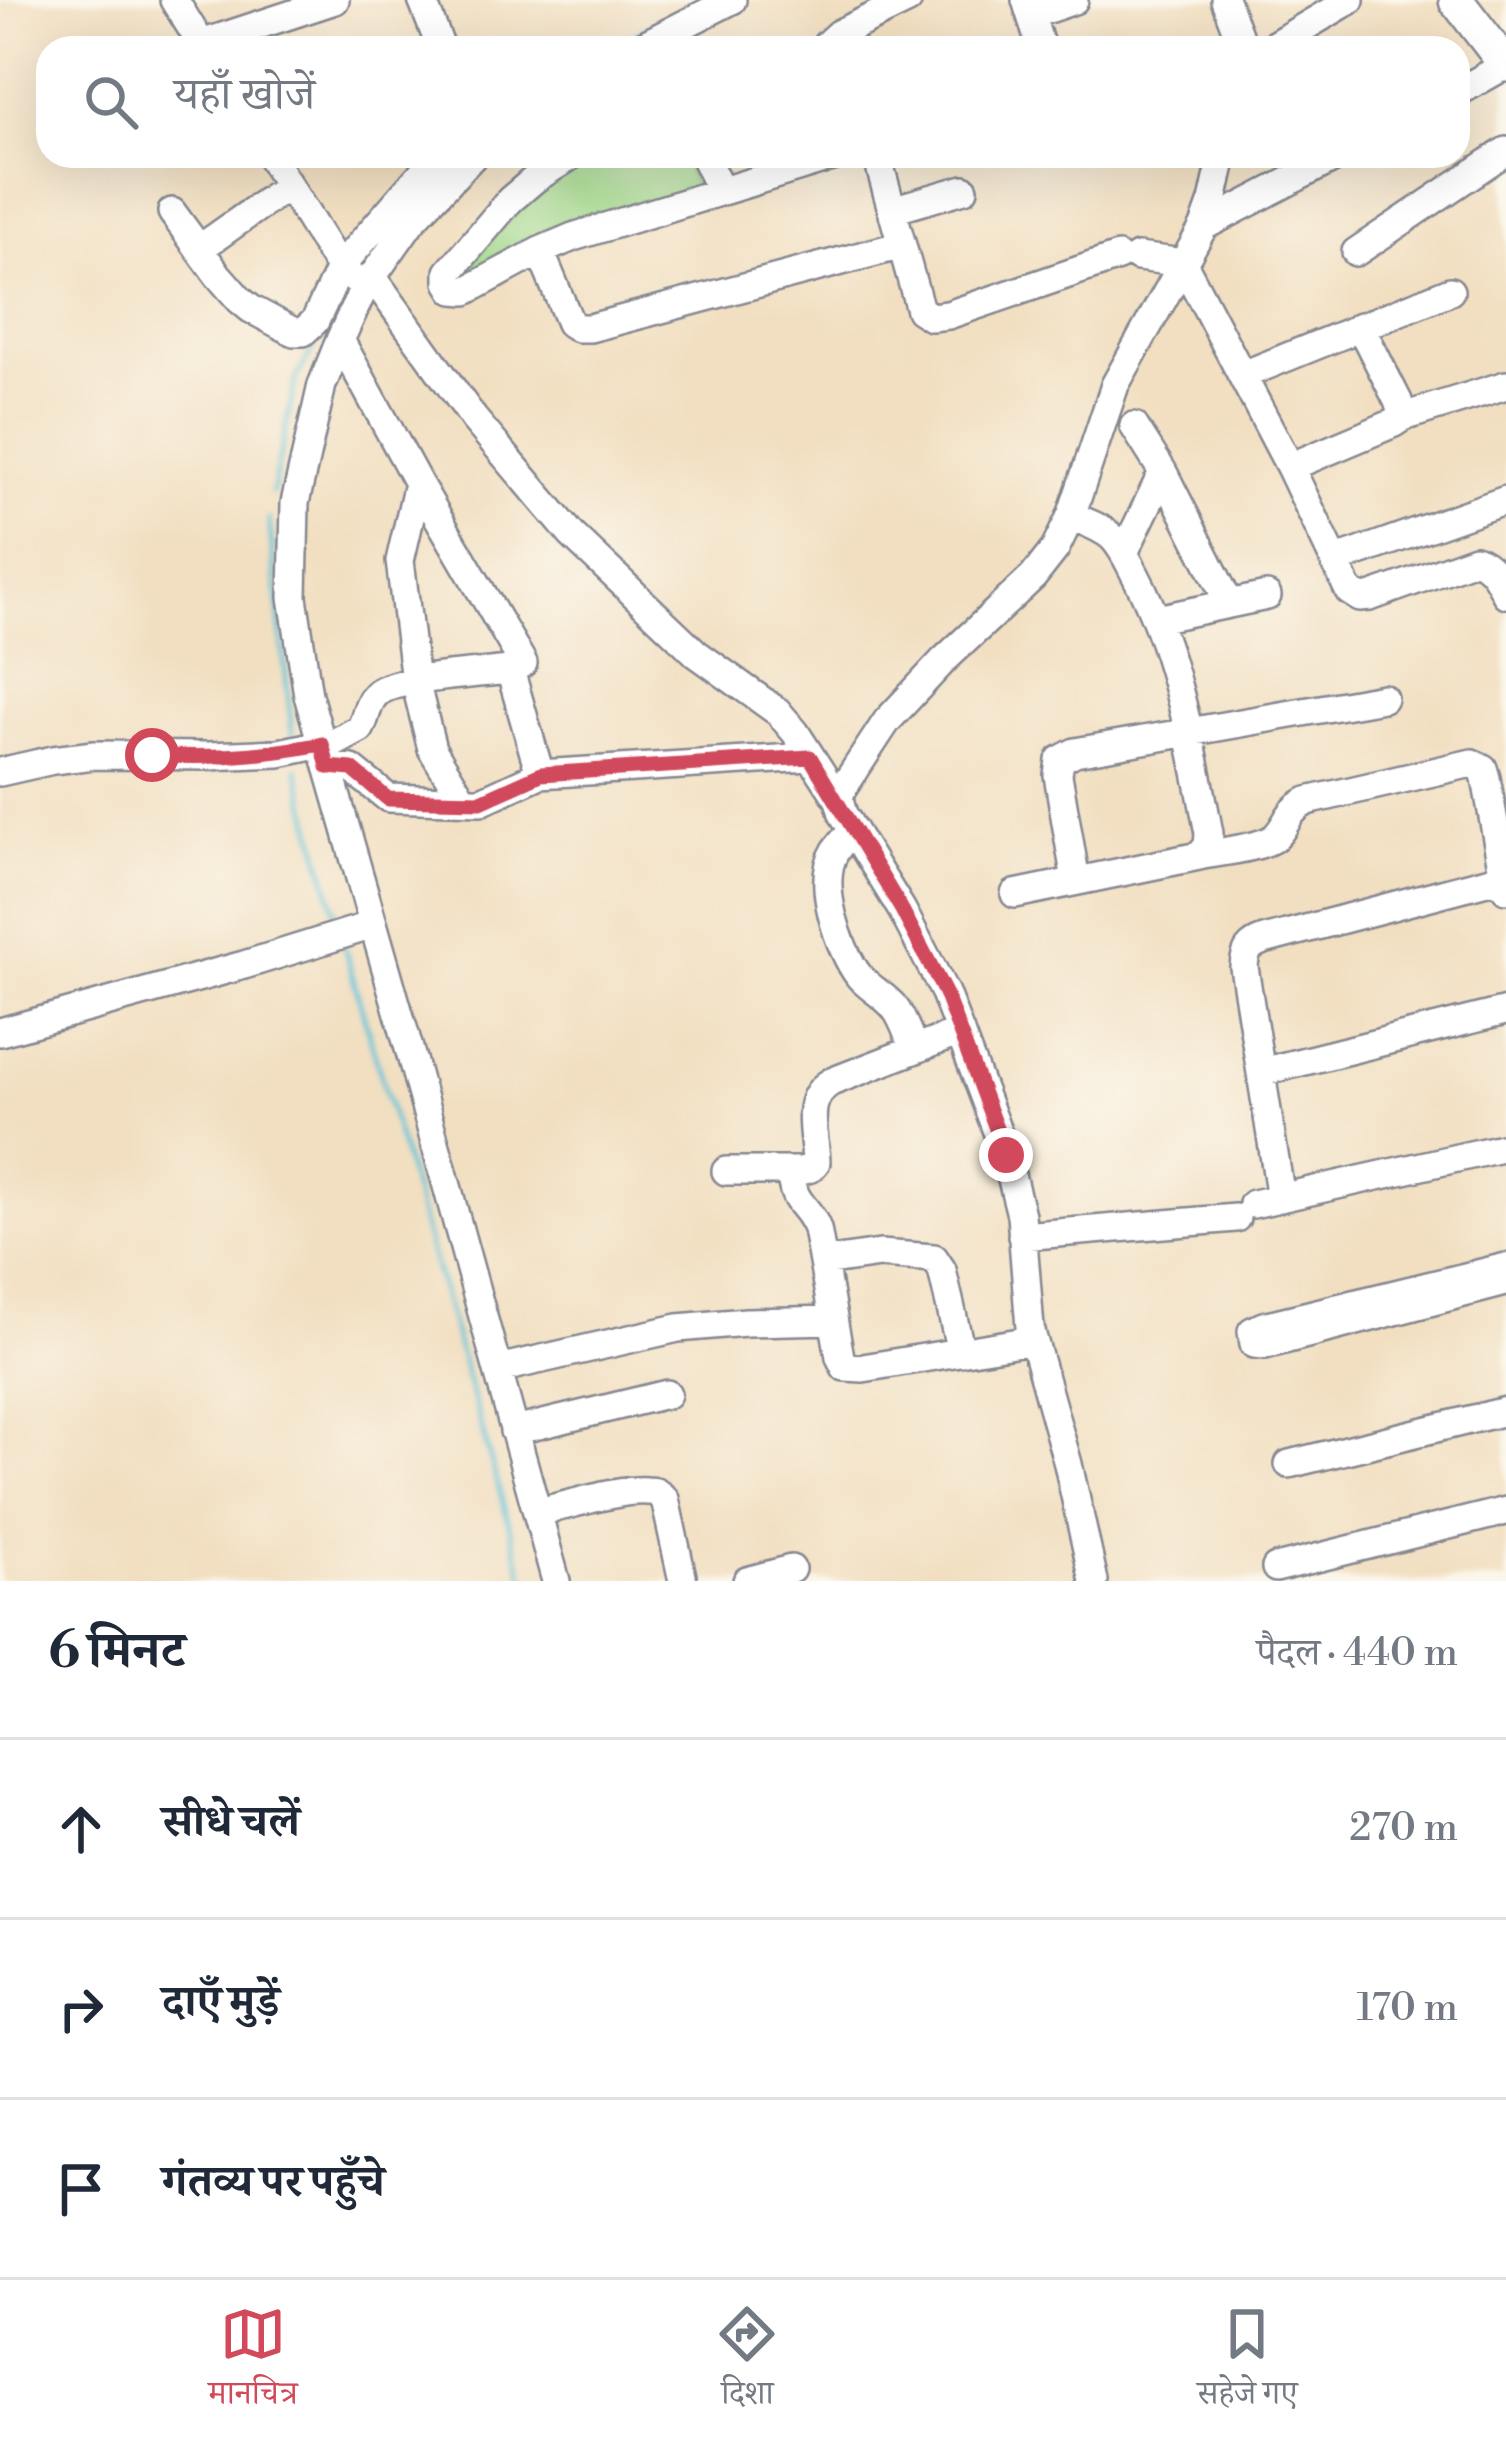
<!DOCTYPE html>
<html lang="hi">
<head>
<meta charset="utf-8">
<style>
  body { margin:0; font-family:"Libre Bodoni","Noto Serif Devanagari",serif; background:#f2f2f3; color:#1f2937 }
  .stop { position:absolute; width:36px; height:36px; margin:-27px; border:9px solid #d1495b; border-radius:50%; background:#fff }
  .stop.end { background:#d1495b; border-color:#fff; box-shadow:0 3px 12px #0008 }
  .list { margin:0; padding:0; list-style:none }
  h2 { display:flex; justify-content:space-between; align-items:center; height:156px; margin:0; padding:0 48px; font-size:51px }
  h2 small { font-size:39px; font-weight:400; color:#747a83 }
  .list li { display:grid; grid-template-columns:78px 1fr auto; gap:36px; align-items:center; box-sizing:border-box; height:180px; padding:0 48px; border-top:3px solid #e0e1e3 }
  .list b { display:block; font-size:45px; white-space:nowrap }
  .list em { font-size:39px; font-style:normal; color:#747a83 }
  .icon { flex:none; width:66px; height:66px; fill:none; stroke:currentColor; stroke-width:2; stroke-linecap:round; stroke-linejoin:round }
  .map { position:relative; flex:none; width:1506px; height:1581px; overflow:hidden }
  .search { position:absolute; background:#fff; box-shadow:0 12px 48px #0002; left:36px; right:36px; top:36px; height:132px; display:flex; align-items:center; gap:30px; box-sizing:border-box; padding:0 42px; border-radius:36px; color:#747a83; font-size:45px }
  .sheet { height:696px; background:#fff }
  nav { display:flex; justify-content:space-around; align-items:center; box-sizing:border-box; height:168px; border-top:3px solid #e0e1e3; background:#fff; font-size:33px; color:#747a83 }
  nav a { display:grid; justify-items:center; gap:6px }
  nav .on { color:#d1495b }
  .map>svg:first-child { display:block }
  .green { fill:#a0d88a; stroke:#5e8474; stroke-width:3 }
  .lines { fill:none; stroke-linecap:round; stroke-linejoin:round }
  .stream { stroke:#5bc3d8; stroke-width:4.5 }
  .minor-casing { stroke:#868790; stroke-width:32 }
  .major-casing { stroke:#868790; stroke-width:38 }
  .minor { stroke:#fff; stroke-width:27 }
  .major { stroke:#fff; stroke-width:33 }
  .route { stroke:#d1495b; stroke-width:15 }
</style>
</head>
<body>
<div class="map">
<svg width="1506" height="1581" viewBox="0 0 1506 1581">
  <rect width="100%" height="100%" fill="#fbf7ec"/>
  <filter id="ink" filterUnits="userSpaceOnUse"><feTurbulence type="fractalNoise" baseFrequency=".00833" numOctaves="2"/><feDisplacementMap in="SourceGraphic" scale="24" xChannelSelector="R" yChannelSelector="G"/><feConvolveMatrix kernelMatrix="1 2 1 2 8 2 1 2 1" color-interpolation-filters="sRGB"/></filter>
  <filter id="wash" filterUnits="userSpaceOnUse"><feTurbulence type="fractalNoise" baseFrequency=".004" numOctaves="4" result="noise"/><feDisplacementMap in="SourceGraphic" scale="48" xChannelSelector="R" yChannelSelector="G"/><feGaussianBlur stdDeviation="2.7" result="paint"/><feColorMatrix in="noise" values="0 0 0 0 0 0 0 0 0 0 0 0 0 0 0 0 0 1.4 0 .05"/><feComposite in="paint" operator="in"/></filter>
  <g filter="url(#wash)">
    <rect width="100%" height="100%" fill="#f2dfc1"/>
    <path class="green" d="M592,156H682L698,188L464,284L457,270L525,198Z"/>
    <g class="lines">
      <path class="stream" d="M605,48L689,7
        M272,493L296,379L321,334
        M269,519L293,741
        M297,768L338,923
        M344,946L525,1581"/>
    </g>
  </g>
  <g filter="url(#ink)">
    <g class="lines">
      <defs>
        <path id="minor" d="M174,0L204,48
          M422,0L441,48
          M1026,0L1041,48
          M1225,0L1243,48
          M1031,15L1074,0
          M201,44L335,0
          M638,48L732,0
          M827,48V44L838,34L908,0
          M1269,48L1350,0
          M1458,92L1506,65
          M270,156L333,257L351,277
          M473,156L411,222L363,290L340,340L322,385L295,503L293,597L308,695L323,749L410,1052L556,1581
          M571,156L536,178L510,200L449,272V282L454,290L466,291L540,251L573,237L836,156
          M704,156L721,191
          M877,156L920,310L931,317L948,315L1118,257
          M892,210L964,189
          M172,212L218,275L240,300L251,309L294,332H303L315,321L341,266L437,156
          M1204,226L1338,156
          M199,249L288,186
          M540,251L570,323L578,328H590L902,245
          M1356,252L1506,151
          M1138,257L1183,263L1290,467L1349,591L1360,598L1370,597L1475,559C1492,565 1498,578 1506,594
          M372,276L474,419L572,535L697,654L778,712L795,732L839,800
          M1243,375L1450,291
          M1403,417L1506,385
          M1134,426L1163,472L1229,603
          M1290,467L1394,423L1403,417L1398,401L1360,326
          M418,483L400,561L415,681L432,749L463,800
          M1124,553L1163,472
          M1334,561L1506,500
          M1157,619L1267,596
          M510,670L540,774
          M323,749L360,729C366,719 367,702 376,694C391,678 485,673 510,670L523,663L418,483L340,340
          M328,767L352,769L388,798L481,801L540,774L810,757
          M0,772L53,760L94,755L209,756L279,753L322,744
          M853,830C848,837 839,844 835,852C816,882 839,950 859,976C869,988 884,995 894,1007C904,1019 908,1036 914,1049
          M1199,856C1217,852 1262,848 1275,837C1289,824 1285,813 1307,801L1472,763L1483,768L1486,778L1506,889
          M1076,881L1058,775L1060,760L1075,752L1383,698
          M1015,894L1199,856L1208,846L1209,833C1192,746 1177,655 1136,576C1129,563 1123,548 1112,537C1101,527 1085,522 1071,516
          M0,1032L244,965L373,925
          M1261,1072L1506,1011
          M726,1171H801L811,1168L816,1162C815,1132 802,1099 831,1082L960,1032
          M791,1171C792,1207 807,1202 817,1229L840,1357L845,1367L863,1368L1032,1340
          M1281,1198L1244,967C1245,951 1249,945 1264,940L1502,877
          M1253,1204L1506,1147
          M1022,1236L1236,1218
          M823,1262L880,1254L934,1258L942,1270L961,1352
          M1506,1267L1263,1326L1252,1331L1254,1344L1265,1345L1506,1282
          M498,1369L678,1328L746,1322L833,1320
          M514,1431L667,1394
          M1289,1464L1506,1411
          M537,1512C568,1506 617,1489 647,1491C658,1491 657,1493 665,1499L683,1581
          M1276,1568L1506,1511
          M747,1581L791,1569
          M1094,1581L1068,1464L1030,1328L1021,1215L1006,1155L945,993L902,910L843,814L839,800L841,791L887,721L944,660L1033,577L1055,549L1071,516L1115,385L1204,226L1213,201L1223,156"/>
        <path id="major" d="M1456,0L1506,65"/>
      </defs>
      <use href="#minor" class="minor-casing"/>
      <use href="#major" class="major-casing"/>
      <use href="#minor" class="minor"/>
      <use href="#major" class="major"/>
    </g>
  </g>
  <g class="lines" filter="url(#ink)">
    <path class="route" d="M152,755C209,759 266,755 322,744L328,767L352,769L388,799L481,801L541,774L810,757L902,910L945,993L1006,1155"/>
  </g>
</svg>
<div class="stop" style="left:152px;top:755px"></div>
<div class="stop end" style="left:1006px;top:1155px"></div>
<div class="search"><svg class="icon" aria-label="search" viewBox="0 0 24 24"><circle cx="10" cy="10" r="6"/><path d="M15 15l6 6"/></svg>यहाँ खोजें</div>
</div>
<section class="sheet">
<h2>6 मिनट<small>पैदल · 440 m</small></h2>
<ul class="list">
<li><svg class="icon" aria-label="ahead" viewBox="0 0 24 24"><path d="M12 20V5M6 11l6-6 6 6"/></svg><div><b>सीधे चलें</b></div><em>270 m</em></li>
<li><svg class="icon" aria-label="right" viewBox="0 0 24 24"><path d="M7 20v-9h11M14 6l5 5-5 5"/></svg><div><b>दाएँ मुड़ें</b></div><em>170 m</em></li>
<li><svg class="icon" aria-label="arrive" viewBox="0 0 24 24"><path d="M6 21V4h12l-3 4 3 4H6"/></svg><div><b>गंतव्य पर पहुँचे</b></div></li>
</ul>
</section>
<nav>
<a class="on"><svg class="icon" aria-label="map" viewBox="0 0 24 24"><path d="M3 6l6-2 6 2 6-2v14l-6 2-6-2-6 2zM9 4v14M15 6v14"/></svg>मानचित्र</a>
<a><svg class="icon" aria-label="directions" viewBox="0 0 24 24"><path d="M12 3l9 9-9 9-9-9zM9 14v-3h6M13 9l2 2-2 2"/></svg>दिशा</a>
<a><svg class="icon" aria-label="saved" viewBox="0 0 24 24"><path d="M7 4h10v16l-5-4-5 4z"/></svg>सहेजे गए</a>
</nav>
</body>
</html>
